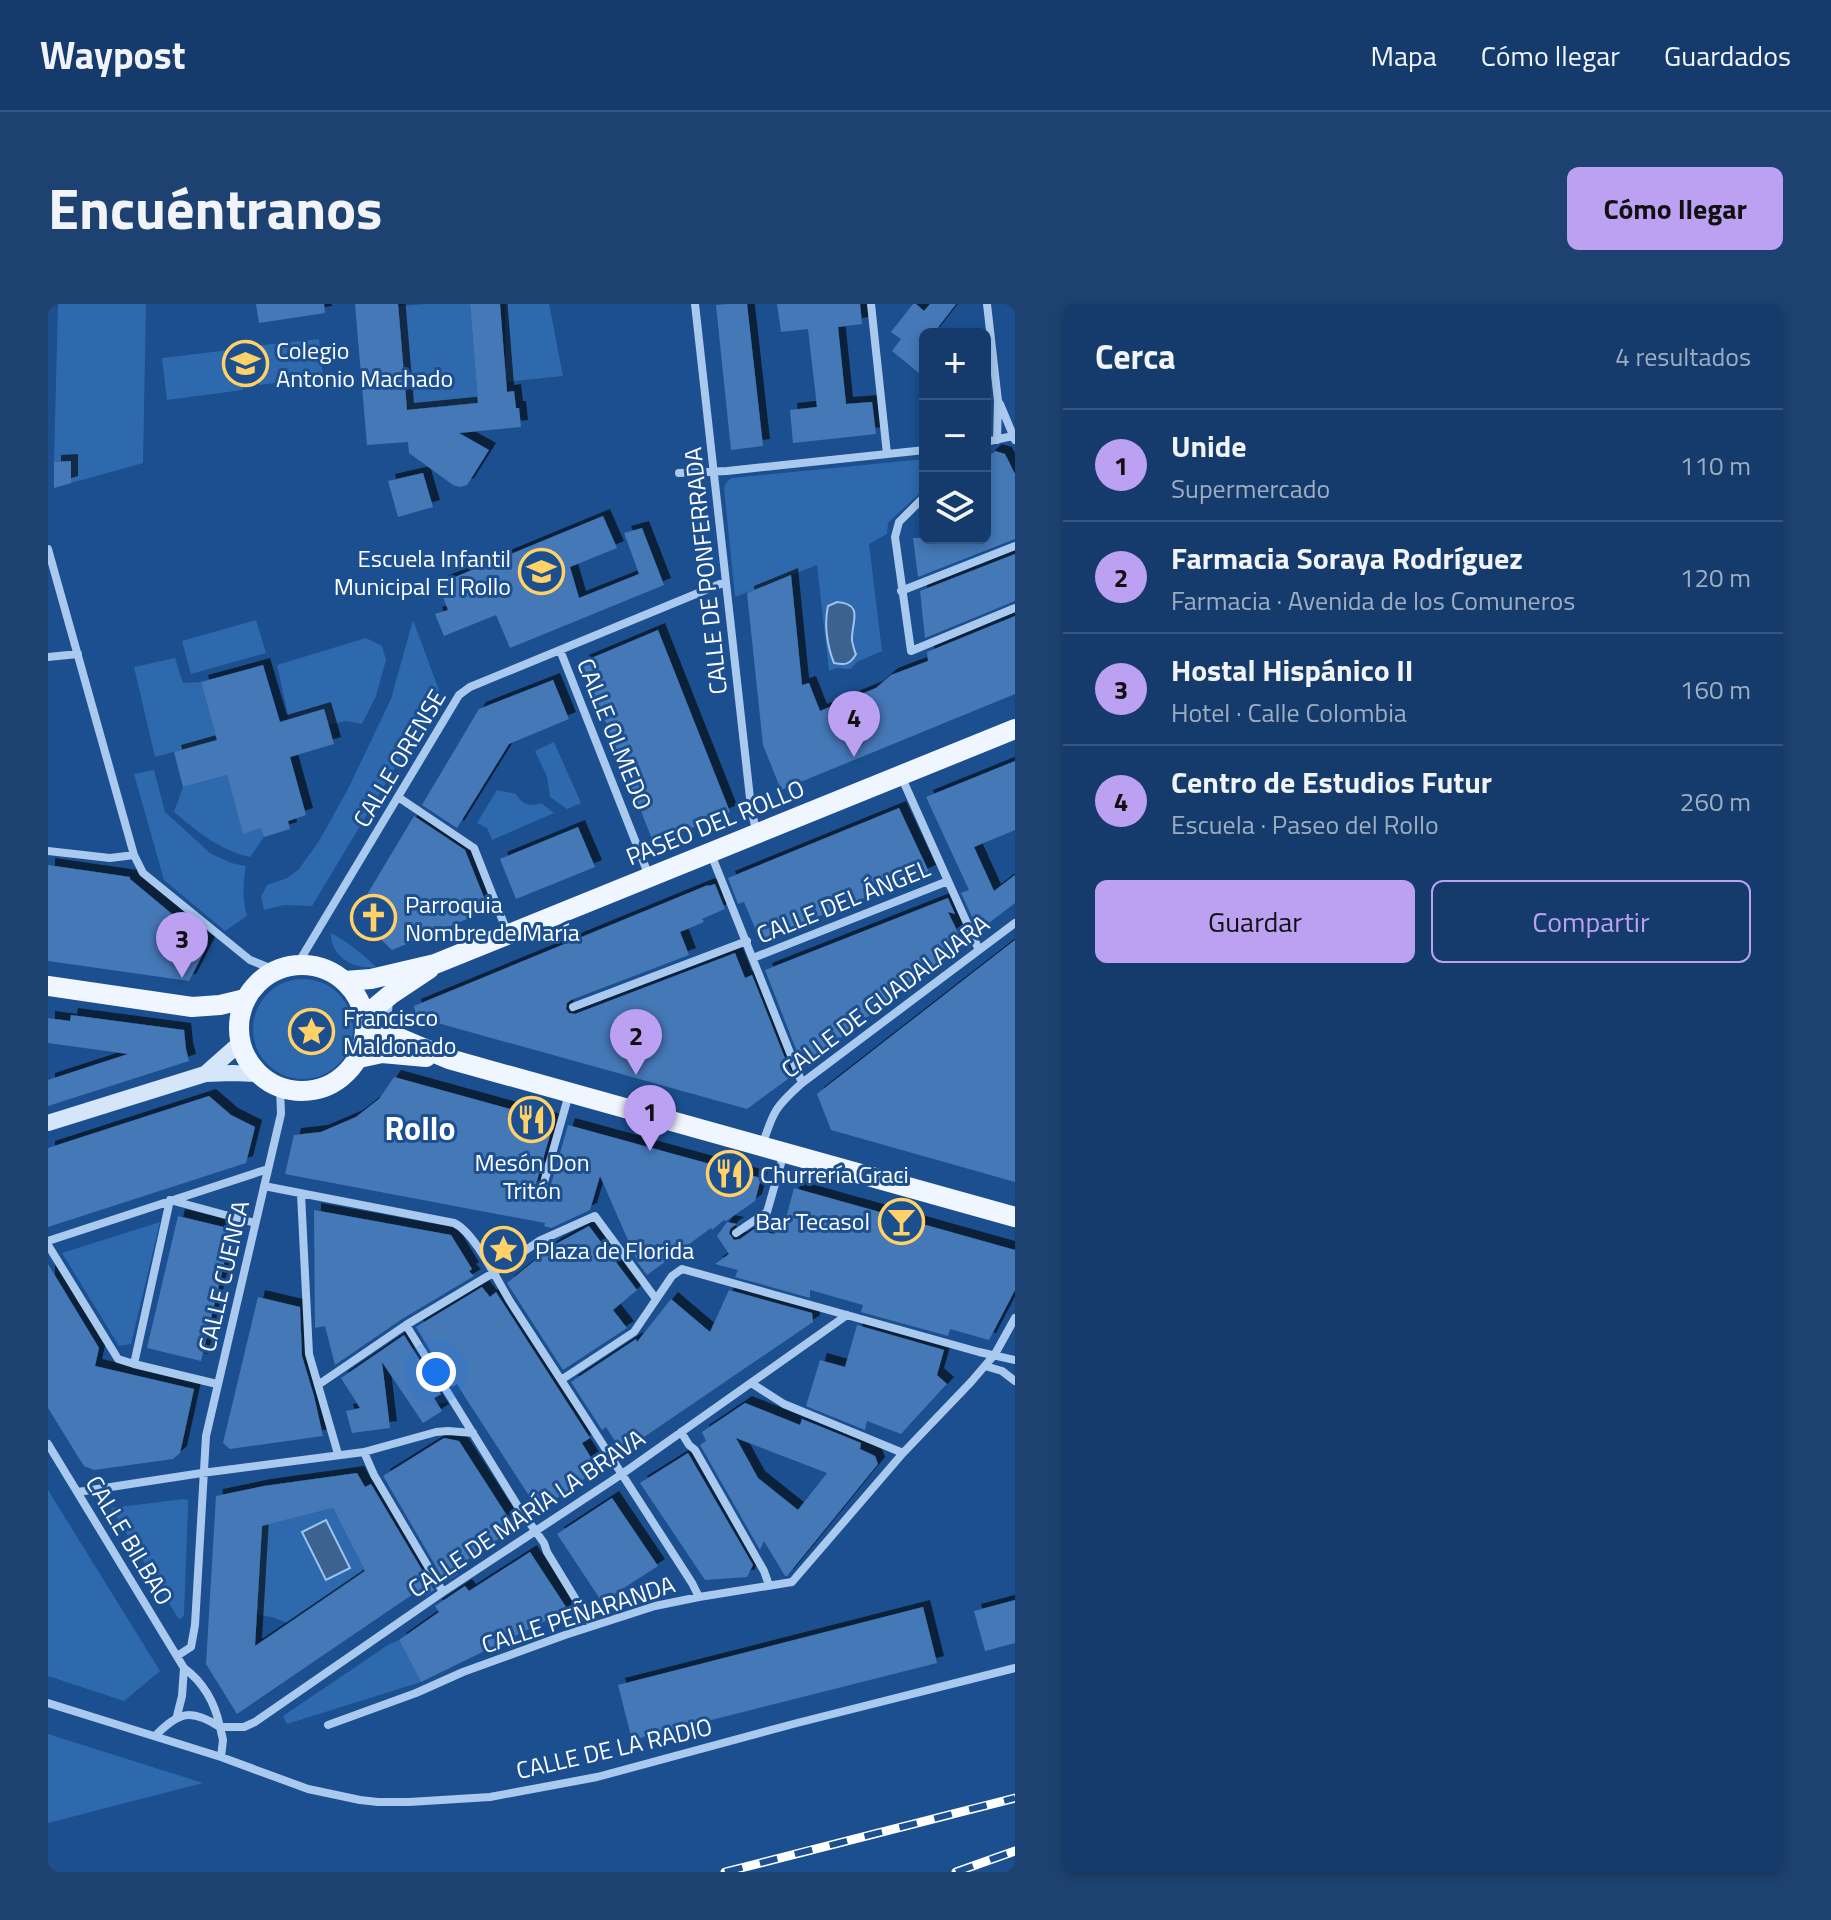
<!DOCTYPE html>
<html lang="es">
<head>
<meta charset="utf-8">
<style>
  body { margin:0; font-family:"Titillium Web",sans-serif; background:#1d4271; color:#f1f3f6 }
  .controls { position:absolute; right:24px; top:24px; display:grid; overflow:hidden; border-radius:12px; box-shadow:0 4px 12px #0003 }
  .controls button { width:72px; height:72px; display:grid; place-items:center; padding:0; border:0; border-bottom:2px solid #33557e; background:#143b6b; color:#f1f3f6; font:40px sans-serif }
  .you { position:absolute; left:388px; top:1068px; width:28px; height:28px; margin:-20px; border:6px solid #fff; border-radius:50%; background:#1a73e8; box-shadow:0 0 0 12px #1a73e833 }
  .badge { display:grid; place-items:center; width:52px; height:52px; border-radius:50%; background:#bca0f2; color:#111; font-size:26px; font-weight:700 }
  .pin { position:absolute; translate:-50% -66px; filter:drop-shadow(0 2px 4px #0008) }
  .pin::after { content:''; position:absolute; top:42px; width:28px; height:24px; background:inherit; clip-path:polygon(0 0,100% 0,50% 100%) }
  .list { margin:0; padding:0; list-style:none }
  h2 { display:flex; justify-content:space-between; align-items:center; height:104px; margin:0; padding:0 32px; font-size:34px }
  h2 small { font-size:26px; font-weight:400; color:#9dadc1 }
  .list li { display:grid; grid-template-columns:52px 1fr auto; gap:24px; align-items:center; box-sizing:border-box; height:112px; padding:0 32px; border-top:2px solid #33557e }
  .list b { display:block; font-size:30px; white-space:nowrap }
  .list p { margin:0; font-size:26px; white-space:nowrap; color:#9dadc1 }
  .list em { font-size:26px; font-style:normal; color:#9dadc1 }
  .actions { display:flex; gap:16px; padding:24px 32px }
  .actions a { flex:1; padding:18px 0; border:2px solid #bca0f2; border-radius:12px; text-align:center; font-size:28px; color:#bca0f2 }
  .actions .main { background:#bca0f2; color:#111 }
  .icon { flex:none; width:44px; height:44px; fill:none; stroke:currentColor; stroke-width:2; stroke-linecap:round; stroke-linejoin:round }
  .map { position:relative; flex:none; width:967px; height:1568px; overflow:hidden; border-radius:12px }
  header { display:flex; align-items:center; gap:48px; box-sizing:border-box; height:112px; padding:0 40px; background:#143b6b; border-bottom:2px solid #33557e }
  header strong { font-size:38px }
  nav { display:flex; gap:44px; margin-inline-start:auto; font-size:28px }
  .intro { display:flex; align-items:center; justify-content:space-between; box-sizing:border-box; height:192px; padding:0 48px }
  h1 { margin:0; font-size:56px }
  .button { padding:20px 36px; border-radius:12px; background:#bca0f2; color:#111; font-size:28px; font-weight:700 }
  main { display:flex; gap:48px; padding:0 48px }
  aside { flex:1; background:#143b6b; border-radius:12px; box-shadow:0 4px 12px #0003 }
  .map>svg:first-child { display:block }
  .green { fill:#2e69ad }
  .water { fill:#3c6290; stroke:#9cc4f0; stroke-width:2 }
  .building { fill:#4478b7; fill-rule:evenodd; filter:url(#shadow) }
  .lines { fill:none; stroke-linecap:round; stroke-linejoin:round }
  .street { stroke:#a9c9ee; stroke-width:8 }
  .secondary { stroke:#d6e6fa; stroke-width:16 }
  .primary { stroke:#f0f6ff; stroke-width:20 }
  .rail-casing { stroke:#fff; stroke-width:9 }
  .rail { stroke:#1b4f8f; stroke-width:6; stroke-dasharray:18; stroke-linecap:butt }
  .labels { text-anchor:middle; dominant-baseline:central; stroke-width:6; stroke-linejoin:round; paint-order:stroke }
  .poi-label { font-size:24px; fill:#fff; stroke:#1b4f8f; text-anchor:start }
  .street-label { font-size:24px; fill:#fff; stroke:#1b4f8f }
  .district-label { font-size:32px; font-weight:bold; fill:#fff; stroke:#1b4f8f }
</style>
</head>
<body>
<header>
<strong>Waypost</strong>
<nav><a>Mapa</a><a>Cómo llegar</a><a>Guardados</a></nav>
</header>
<div class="intro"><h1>Encuéntranos</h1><a class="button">Cómo llegar</a></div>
<main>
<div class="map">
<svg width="967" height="1568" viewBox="0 0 967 1568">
  <defs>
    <filter id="shadow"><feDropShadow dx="7" dy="-7" stdDeviation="0" flood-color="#0009"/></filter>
  </defs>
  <rect width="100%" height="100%" fill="#1b4f8f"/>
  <path class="green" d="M10,0H98L95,159L23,179V157L6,158Z
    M378,0H422L430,99L378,104L361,123L350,2Z
    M457,0H501L515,72L458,78Z
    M271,35L275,73L211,81L206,42Z
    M190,45L195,86L119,96L114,54Z
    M877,155V184L840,219L839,230L821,240L834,347L809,358L802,365L788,364L781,367L769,261L687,293L676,183L680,176L684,174Z
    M208,316L218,349L143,370L134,337Z
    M365,316L392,389L264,602L236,601L216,606L213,593L219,581L239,574L251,565L271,537L300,485L343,395Z
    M318,334L334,342L338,356L328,392L314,420L298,417L280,421L275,406L241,415L229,361Z
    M127,354L135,379L153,378L169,436L107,453L86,363Z
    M506,438L533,499L519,505L502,493L499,473L487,447Z
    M106,466L117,508L162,549L183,559L198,562C195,581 194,595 199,612L177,627L116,576L86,470Z
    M179,471L195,529L213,524L216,533L202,553C171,546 150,528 126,508L135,483Z
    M449,486L468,490C473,499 482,504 493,499L506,509L444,536L439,524L429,519Z
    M283,629C300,638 314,649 328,663C306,666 282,652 283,629Z
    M205 725a50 50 0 1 1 100 0a50 50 0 1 1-100 0Z
    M112,918L83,1040L71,1042L14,949Z
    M0,1186L112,1367L76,1397L0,1372Z
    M136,1195L140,1196V1203L136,1311L133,1315L130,1314L63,1204Z
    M285,1204L317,1267L239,1319L224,1313L209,1311L214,1222Z
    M351,1336L373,1378L239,1420L235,1412L340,1341Z
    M0,1430L155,1479L0,1519Z"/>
  <path class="water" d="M789,298C817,300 803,319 804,336C804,338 807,349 808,350C802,361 797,361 786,359C779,342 776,320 780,302Z
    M278,1216L302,1264L278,1276L254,1228Z"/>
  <path class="building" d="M208,0H276L277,9L211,19Z
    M307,0H350L359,106L430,99L422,0H452L459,88L466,87L468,104H471L473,123L411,129L441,146L419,181L412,183L405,181L361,149L360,138L319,141Z
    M679,0H699L715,142L683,146L668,1Z
    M729,0H812L814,20L790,23L798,100L824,98L828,130L745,139L742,106L769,103L760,25L733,28Z
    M865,0H868L876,7L882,0H908L885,30H877V74L844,47L853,35L843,28Z
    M947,147L957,150L967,170V235L870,273L865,234H937V156Z
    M23,157V179L6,184V158Z
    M375,169L385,203L350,213L340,177Z
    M555,212L569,244L522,263L531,294L591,270L576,229L594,224L616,281L462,344L448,311L396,332L387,310L400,306L390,280Z
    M967,250V297L877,334L872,287Z
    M743,271L754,381L761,379L772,407L828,384L843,371L880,357L879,348L967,312V390L733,486L715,441L699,289Z
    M610,326L682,508L606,540L534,358Z
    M215,361L232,418L276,405L286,440L242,453L258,511L240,517L242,525L216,533L213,524L195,530L179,471L135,483L126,448L169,436L153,378Z
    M505,376L521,415L461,440L409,524L374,501L431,405Z
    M967,457V526L926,543L946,587L967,571V599L941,619L925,615L913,589L921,586L878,493Z
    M851,504L881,568L712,636L696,598L690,600L680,574Z
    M366,512L417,546L441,606L344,646L322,625L305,614Z
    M530,523L547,563L468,595L452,555Z
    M0,561L82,573V575L160,640L141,677L0,657Z
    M667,580L677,605L654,615L656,618L632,628L641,651L523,696L519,699L518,705L521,709L527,710L687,649L697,674L704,671L744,772L699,805L368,713L366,702L660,581V582Z
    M900,594L907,610L900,608L915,639L755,763L717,666Z
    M967,636V878L783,826L769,790Z
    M23,711L136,726L138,745L141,757L0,802V776L80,750L0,739V714L22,717Z
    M346,773L506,817L486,887V891L490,895L495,896L500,891L520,821L713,874L707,897L678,917L676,916L664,926L663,924L599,971L590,959L552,872L542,906L503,924L496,922L497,919L237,870L246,831L273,828L308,813L331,795Z
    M161,792L183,811L207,823L198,859L0,923V844Z
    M746,884L967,946V986L941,1036L902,1025L900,1032L813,1008L815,1001L762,986V994L687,973L690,966L667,960L681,950L669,932L679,918L689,920L683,924L681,929L686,936L692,935L706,925L726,930L737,918Z
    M266,906L403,931L424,965L421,967L426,972L354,1015L287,1061L277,1022L267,1024Z
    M130,912L184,925L153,1057L99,1044Z
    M541,922L589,986L565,1006L579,1024L515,1066L459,979L506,941Z
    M0,960L51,1044L47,1062L146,1085L132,1149L125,1155L46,1166L36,1162L29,1151L0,1104Z
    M434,983L442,993L448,988L542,1134L534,1139L550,1165L491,1207L417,1093L409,1080L404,1083L368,1023Z
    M681,986L764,1009L765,1018L574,1148L558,1123L554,1126L523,1078L588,1035L589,1038L623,995L662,1028Z
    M210,993L252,1003L254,1052L266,1092L275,1132L182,1145L175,1139Z
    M809,1021L896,1046L889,1071L899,1080L853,1130L819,1117L817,1126L758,1102L772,1056L797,1063Z
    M356,1031L393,1090L386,1094L394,1107L375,1119L334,1058L342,1124L304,1129L298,1107L312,1104L293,1074Z
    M697,1099L752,1121L754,1115L813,1139L812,1145L827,1152L830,1160L739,1272H737L716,1237L712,1246L652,1141L658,1137L654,1128ZM688,1134L779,1169L750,1206L710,1174Z
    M396,1134L411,1137L467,1224L406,1265L410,1270L397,1278L335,1172Z
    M640,1149L705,1261L699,1273L657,1276L592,1179Z
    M309,1169L317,1183L323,1180L386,1286L379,1291L374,1284L189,1410L158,1360L168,1192L216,1182ZM285,1204L317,1267L207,1342L214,1222Z
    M564,1194L610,1262L554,1298L509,1230Z
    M482,1248L520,1306L373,1378L351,1336L391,1308L387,1302L417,1282L421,1287Z
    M967,1296V1339L937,1347L926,1307Z
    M875,1303L889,1359L584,1436L570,1381Z"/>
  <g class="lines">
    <path class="street" d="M647,0L703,503L708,527
      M823,0L839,150
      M939,0L950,97L949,136
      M952,100L967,136
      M937,138L965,132
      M631,169L679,167L877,146
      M877,192L851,218L847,233L863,347L967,304
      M0,245L86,551L95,569L202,656L227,666
      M853,287L967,242
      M512,346L601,572
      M0,353L30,350
      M853,472L931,646
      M350,493L426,544L460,630
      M0,547L62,554L86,551
      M663,550L754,779
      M705,654L900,577
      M249,661L411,391L422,383L677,278
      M341,695L340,708L346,729
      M525,703L699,637
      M714,842C725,808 727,803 754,779L967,619
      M216,882L406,919C428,929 451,981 465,1002C525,1094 585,1187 644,1279L651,1293
      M493,889L521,790
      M253,890L261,1050L290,1150
      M688,929L719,908L736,849
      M0,937L220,865
      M0,941L70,1055L86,1060L169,1080
      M358,1021L471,1204L496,1239L499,1248L544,1322
      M86,1060L122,896L207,919
      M937,1062L954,1067L967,1077
      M513,1076L586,1028L624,972L634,965L931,1048L967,1056
      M703,1079L736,1100L855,1149
      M270,1081L358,1021L445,969L491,937L547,912L608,995
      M633,1128L641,1141L647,1146L716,1267L721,1281
      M0,1140L136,1364C155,1378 167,1399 172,1423H196L207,1418L395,1288L574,1170L799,1011
      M316,1148L326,1171L395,1288
      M30,1188L154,1169L316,1148L388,1128L400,1127L425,1129
      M129,1352L143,1343L147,1321L158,1132L233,810L232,784
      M0,1399L173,1453L260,1485L312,1496L330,1498H361L442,1493L549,1473L749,1419L967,1364
      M129,1412L134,1392L136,1364
      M280,1421L368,1389L415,1368L517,1331L607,1302L651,1293L744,1278L855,1149L923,1078L947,1050L967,1014
      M107,1432C131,1408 142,1404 172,1423L175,1436L173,1453"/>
    <path class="secondary" d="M157,770L192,739
      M0,819L157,770L185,769L210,770"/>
    <path class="primary" d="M191 724a63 63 0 1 1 126 0a63 63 0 1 1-126 0Z
      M297,677L323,675L387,660L967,425
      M0,682L144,703L172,701L197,695
      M317,712L342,691L381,665
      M318,720L401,755L967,913
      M311,754L334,749L378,753"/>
    <defs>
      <path id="rail" d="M677,1568L967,1494
        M908,1568L967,1547"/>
    </defs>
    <use href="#rail" class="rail-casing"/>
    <use href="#rail" class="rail"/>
  </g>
  <defs>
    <symbol id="school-ring" viewBox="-11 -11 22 22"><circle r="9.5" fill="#1b4f8f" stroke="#ffd166" stroke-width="1.5"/><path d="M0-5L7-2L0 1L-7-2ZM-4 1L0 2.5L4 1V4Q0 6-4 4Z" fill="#ffd166"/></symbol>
    <symbol id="church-ring" viewBox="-11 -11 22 22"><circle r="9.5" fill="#1b4f8f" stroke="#ffd166" stroke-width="1.5"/><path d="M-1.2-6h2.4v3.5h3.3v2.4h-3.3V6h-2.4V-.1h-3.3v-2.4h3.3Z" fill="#ffd166"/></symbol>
    <symbol id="sight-ring" viewBox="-11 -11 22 22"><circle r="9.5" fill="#1b4f8f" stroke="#ffd166" stroke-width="1.5"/><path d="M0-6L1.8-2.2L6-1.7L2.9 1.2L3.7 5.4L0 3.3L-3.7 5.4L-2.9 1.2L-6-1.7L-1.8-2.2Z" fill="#ffd166"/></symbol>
    <symbol id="restaurant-ring" viewBox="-11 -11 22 22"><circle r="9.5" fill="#1b4f8f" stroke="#ffd166" stroke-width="1.5"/><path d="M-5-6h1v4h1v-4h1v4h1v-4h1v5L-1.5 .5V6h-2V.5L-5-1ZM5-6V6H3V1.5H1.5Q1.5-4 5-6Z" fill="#ffd166"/></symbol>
    <symbol id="bar-ring" viewBox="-11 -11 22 22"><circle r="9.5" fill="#1b4f8f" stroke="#ffd166" stroke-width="1.5"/><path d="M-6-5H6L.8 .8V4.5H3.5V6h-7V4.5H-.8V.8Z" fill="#ffd166"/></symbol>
  </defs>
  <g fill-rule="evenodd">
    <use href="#school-ring" x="172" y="34" width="51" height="51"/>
    <use href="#school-ring" x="468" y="242" width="51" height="51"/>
    <use href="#church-ring" x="300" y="588" width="51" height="51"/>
    <use href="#sight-ring" x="238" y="702" width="51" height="51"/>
    <use href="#restaurant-ring" x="458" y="790" width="51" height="51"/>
    <use href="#restaurant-ring" x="656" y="844" width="51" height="51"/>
    <use href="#bar-ring" x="828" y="892" width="51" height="51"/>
    <use href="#sight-ring" x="430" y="920" width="51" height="51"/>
  </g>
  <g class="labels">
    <g class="poi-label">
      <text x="228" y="46">Colegio<tspan x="228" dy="28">Antonio Machado</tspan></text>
      <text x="463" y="254" text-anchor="end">Escuela Infantil<tspan x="463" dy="28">Municipal El Rollo</tspan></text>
      <text x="357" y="600">Parroquia<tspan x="357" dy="28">Nombre de María</tspan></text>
      <text x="295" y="713">Francisco<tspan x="295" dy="28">Maldonado</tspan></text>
      <text x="484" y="858" text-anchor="middle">Mesón Don<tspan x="484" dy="28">Tritón</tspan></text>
      <text x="712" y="870">Churrería Graci</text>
      <text x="822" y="917" text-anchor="end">Bar Tecasol</text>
      <text x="487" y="946">Plaza de Florida</text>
    </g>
    <g class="street-label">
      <text transform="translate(657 267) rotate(-96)">CALLE DE PONFERRADA</text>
      <text transform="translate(567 430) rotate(68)">CALLE OLMEDO</text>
      <text transform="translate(351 454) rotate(-59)">CALLE ORENSE</text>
      <text transform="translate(667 518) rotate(-22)">PASEO DEL ROLLO</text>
      <text transform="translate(795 597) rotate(-22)">CALLE DEL ÁNGEL</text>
      <text transform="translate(837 692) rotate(-37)">CALLE DE GUADALAJARA</text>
      <text transform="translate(175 972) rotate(-77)">CALLE CUENCA</text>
      <text transform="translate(478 1209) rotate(-34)">CALLE DE MARÍA LA BRAVA</text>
      <text transform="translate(82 1236) rotate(59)">CALLE BILBAO</text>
      <text transform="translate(530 1310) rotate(-18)">CALLE PEÑARANDA</text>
      <text transform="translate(566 1444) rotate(-13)">CALLE DE LA RADIO</text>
    </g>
    <g class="district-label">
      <text x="372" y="824">Rollo</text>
    </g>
  </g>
</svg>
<div class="controls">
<button>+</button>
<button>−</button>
<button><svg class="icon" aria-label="layers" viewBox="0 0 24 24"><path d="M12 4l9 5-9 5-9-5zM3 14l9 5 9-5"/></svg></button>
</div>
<div class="you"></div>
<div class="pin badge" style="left:602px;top:847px">1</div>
<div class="pin badge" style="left:588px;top:771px">2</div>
<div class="pin badge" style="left:134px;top:674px">3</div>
<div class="pin badge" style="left:806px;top:453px">4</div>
</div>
<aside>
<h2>Cerca<small>4 resultados</small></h2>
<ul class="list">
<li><span class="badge">1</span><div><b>Unide</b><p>Supermercado</p></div><em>110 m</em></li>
<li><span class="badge">2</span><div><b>Farmacia Soraya Rodríguez</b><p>Farmacia · Avenida de los Comuneros</p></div><em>120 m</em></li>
<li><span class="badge">3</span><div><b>Hostal Hispánico II</b><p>Hotel · Calle Colombia</p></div><em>160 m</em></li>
<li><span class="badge">4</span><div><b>Centro de Estudios Futur</b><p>Escuela · Paseo del Rollo</p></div><em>260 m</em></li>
</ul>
<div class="actions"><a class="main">Guardar</a><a>Compartir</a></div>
</aside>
</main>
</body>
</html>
